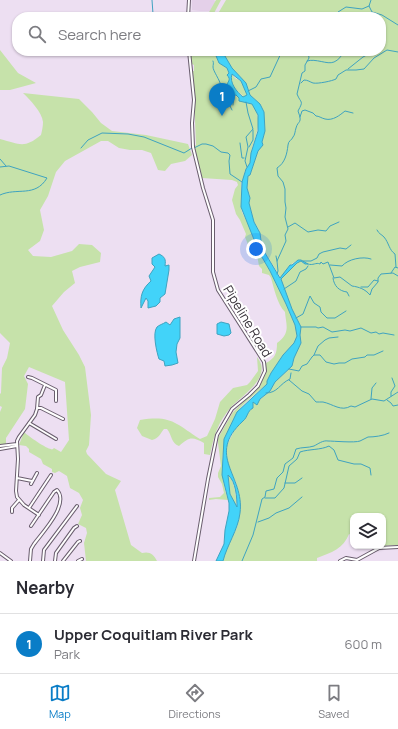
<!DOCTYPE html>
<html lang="en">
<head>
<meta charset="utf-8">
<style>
  body { margin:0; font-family:Manrope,sans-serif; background:#f7f7f7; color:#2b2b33 }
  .controls { position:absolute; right:12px; bottom:12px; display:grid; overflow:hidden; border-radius:8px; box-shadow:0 1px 3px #0004 }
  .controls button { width:36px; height:36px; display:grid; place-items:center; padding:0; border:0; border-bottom:1px solid #e1e1e2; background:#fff; color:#2b2b33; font:20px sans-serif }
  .you { position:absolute; left:256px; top:249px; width:14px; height:14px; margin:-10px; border:3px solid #fff; border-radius:50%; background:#1a73e8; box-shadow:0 0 0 6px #1a73e833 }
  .badge { display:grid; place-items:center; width:26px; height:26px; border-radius:50%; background:#0a7dc7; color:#fff; font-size:13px; font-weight:700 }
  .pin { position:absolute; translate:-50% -33px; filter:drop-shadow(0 1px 2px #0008) }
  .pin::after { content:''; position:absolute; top:21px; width:14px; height:12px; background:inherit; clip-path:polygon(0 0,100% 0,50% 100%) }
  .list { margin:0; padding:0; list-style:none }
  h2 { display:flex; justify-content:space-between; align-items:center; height:52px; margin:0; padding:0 16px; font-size:17px }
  h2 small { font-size:13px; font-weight:400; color:#7c7c81 }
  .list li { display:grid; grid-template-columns:26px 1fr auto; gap:12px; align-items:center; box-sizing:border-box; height:60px; padding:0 16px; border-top:1px solid #e1e1e2 }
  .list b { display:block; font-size:15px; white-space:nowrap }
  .list p { margin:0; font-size:13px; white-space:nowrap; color:#7c7c81 }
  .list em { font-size:13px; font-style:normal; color:#7c7c81 }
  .icon { flex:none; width:22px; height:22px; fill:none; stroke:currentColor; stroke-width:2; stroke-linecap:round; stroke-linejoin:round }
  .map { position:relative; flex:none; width:398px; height:561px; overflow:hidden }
  .search { position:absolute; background:#fff; box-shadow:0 1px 3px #0004; left:12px; right:12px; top:12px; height:44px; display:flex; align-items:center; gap:10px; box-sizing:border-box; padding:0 14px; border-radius:16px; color:#7c7c81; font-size:15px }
  .sheet { height:112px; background:#fff }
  nav { display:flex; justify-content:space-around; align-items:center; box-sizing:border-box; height:56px; border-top:1px solid #e1e1e2; background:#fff; font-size:11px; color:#7c7c81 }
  nav a { display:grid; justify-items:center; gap:2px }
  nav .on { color:#0a7dc7 }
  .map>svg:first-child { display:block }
  .built { fill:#e4d0e9 }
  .green { fill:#c6e2aa }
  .water { fill:#42d3f9; stroke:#3fa3c0; fill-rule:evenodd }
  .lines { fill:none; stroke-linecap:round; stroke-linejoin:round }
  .stream { stroke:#3fa3c0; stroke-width:1 }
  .minor-casing { stroke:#695d6d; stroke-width:4 }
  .minor { stroke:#fff; stroke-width:2 }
  .labels { text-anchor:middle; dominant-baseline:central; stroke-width:4; stroke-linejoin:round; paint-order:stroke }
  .street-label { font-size:13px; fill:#38323a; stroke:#fff }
</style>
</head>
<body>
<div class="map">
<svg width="398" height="561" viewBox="0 0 398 561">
  <rect width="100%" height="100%" fill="#eddff2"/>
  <path class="built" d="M192,0H214L216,2L211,11H200L192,10Z"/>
  <path class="green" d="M216,0H221L212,17H190V14L192,12L204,15L208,14Z
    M226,0H398V545L383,546V516H353V536L349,534C344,548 331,553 317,558V561H223L225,553L237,527L240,514V503L236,482L231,474L227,463L226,454L227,445L235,429L243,421L253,402H257L270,391L275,382L292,366L294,358L301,343L297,318L291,309L281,279L297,262L301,261L305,264L301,260C293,260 285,271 281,278L262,248L260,243L261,238L259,230L254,222L249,203L250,196L247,188L248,176L250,175L258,151L263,144L262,142L265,131L264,112L260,104L250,95L246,83L232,68L222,51H381V17H216Z
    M0,50L18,73L36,83L10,90H0Z
    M190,51H214L219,63L227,68L229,73L228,76L229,77V83L226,88L228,91L247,103L252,104C263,118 257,133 252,148C251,153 251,158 250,163C250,166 246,168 245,171C244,175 244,179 241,182V207L242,212L250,228L259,252L270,271L286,304L295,325L297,336L294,343L283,355L271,373L267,381V384C258,392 244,402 238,411C221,438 218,471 228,500L216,499L209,500V498L220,497L224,493L222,484L218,477V473L221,466L218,443V438L233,412L260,386L266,370V363C275,358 277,354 277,343C291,333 286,325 285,312C277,304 274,288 271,278L269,275L262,273V269L259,266L256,249L254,247H249L245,237L246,234L240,220L236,214L232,200L235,189L238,185L237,182L232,180L202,178L194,146L196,145L193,71H194V65L192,64Z
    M232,74L235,78L241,81L247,95L245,96H247L249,101H244L241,99V97L243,96C237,91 228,83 232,74Z
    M23,93L79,99L92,112L101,123L112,131L146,135L188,144L192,155L185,161L171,164L165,171L158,170L151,153L142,150H130L119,148L108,141H101L65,161L56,172L48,196L40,210L44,230L40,241L28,250L33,256L51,257L72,251L79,244L92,245L101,253L100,262L80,267L72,271L75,283L64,292L52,306L63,330L79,355L85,367L91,415L89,445L86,451L87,454L106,474L121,481L115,490L131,545L142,553C149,551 154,554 157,561H86L84,543L87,533L86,528L78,524L82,515L80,508L83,500L79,493L70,488L67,476L59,471L55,473L52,472V469L43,464L41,459L29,452V449L26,446L19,445L24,432C28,436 47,449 51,449C52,450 53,449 54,448L61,452L69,440L65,382L29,367L24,376L28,384L25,409L6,438V444H0V412L2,407L0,406V394L1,393L2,368L7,358L10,343L0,333V139C20,144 24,149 41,135C42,131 43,126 43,122C42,112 30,100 23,93Z
    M257,357C273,376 244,394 233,405C228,410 222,419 219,425C214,435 212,445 210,455L204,454V443C192,436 189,437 179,446C171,443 172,435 167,429H164C160,434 159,438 152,440L142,436L137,428L140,420C171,415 175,423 200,439L207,436L215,419L220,402L233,388L247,385L250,382L258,371Z
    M228,474C235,482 237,498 236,508L230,494Z"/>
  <path class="water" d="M214,51H222L232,68L246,83L250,95L260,104L264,112L265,131L262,142L263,145L258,151L250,175L248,176L247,188L250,198L249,203L254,222L260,233L262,248L280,278L290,265H292L298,260H301L308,264H305L301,261L297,263L281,279L292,309L301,327L300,335L301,343L294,358L292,366L275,382L270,391L260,399L257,405L253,402V408C247,411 248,417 243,421C205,456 245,475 240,513C238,530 227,545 223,561H216L224,544L225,530L229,511V503L222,475L224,439L237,412L267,384V381L271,373L283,355L294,343L297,336L295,325L286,304L270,271L259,252L241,207L242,182L246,169L250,163L251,153L258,131V115L252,104L239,101V98L236,95L232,96V93L228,91L226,87C227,82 232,80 227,75L229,73L227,68L219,63ZM232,74L241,81L247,95L243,97C237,92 229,83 232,74ZM228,475C236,481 237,498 237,507L230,494Z
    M159,254C165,257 166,259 165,266L169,265V270L165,294L160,298V302L156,306L148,308V301L146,298L141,308C140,296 142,289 151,281L149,276L155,267L152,264V258Z
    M180,317V338L177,344L176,352L178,363L172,365L165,366L164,361L159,359C157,353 152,333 157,327C159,325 163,324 166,322L170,325L174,319Z
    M221,322L229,324L231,333L229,335L224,336L217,334V324Z"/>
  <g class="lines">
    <path class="stream" d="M152,0L153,14L168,17
      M371,0L369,6L372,12L382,15L398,25
      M171,17L190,16
      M338,17V12L346,7L362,9L369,6
      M213,61C214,63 213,65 213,67C213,71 220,80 221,86H227
      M307,61C316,58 327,65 334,62C340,60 341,54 346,51
      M348,69L363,57L374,51
      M301,83L304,80C308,80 310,82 313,83C318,84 332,81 336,79L338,75L346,70H356L364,69L374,58L387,50L398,52
      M221,86V92
      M248,91L256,87L261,79L270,77L282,51
      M222,94L226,97
      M227,100L232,110
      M246,102L248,113L253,129L246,137L248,147L245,161L247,167
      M233,105L234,95
      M300,117L302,111L305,110L313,113L316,116C319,116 321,118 325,119C333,121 340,115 345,111L353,113
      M240,143L242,158H244
      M249,147L253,140V130
      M81,148L88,140L102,133L128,134L144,137L184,153L192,148
      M194,148L202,144H206L213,146L221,152L228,153L230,155L229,161L230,174L242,182
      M0,159L6,166
      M0,167L9,166L47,178C35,198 17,187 0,195
      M288,227L295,223L308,232L318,230L326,231L330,226L339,222
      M377,230C379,234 381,234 384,237C389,243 389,250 395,254L396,267
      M276,256L277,261
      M303,261H311L317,258L319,254L323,252L340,248L346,249L351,245
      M308,264C313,266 316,262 320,264L321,262L323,264L328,262L334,278L340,277L352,286C359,287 365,289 370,295L372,289L378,282V278L381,274L393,273L398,276
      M330,265L342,266C348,259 363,256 371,259
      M391,273L395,267L398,268
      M277,274L278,271L277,261L286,241L285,235L288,229L285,217L286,208L285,202V189L283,182L278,176L277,168C285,163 287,154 288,145C288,141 292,140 293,137C295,135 295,131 296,128C298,120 303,124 298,111C304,100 301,104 297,94L302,73L305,71V65L309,58L308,51
      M333,278C334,286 339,291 347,292L349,296
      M361,287H368L374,280L378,281
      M284,289L296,281L300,272L306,269L308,266
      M296,318L303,314L310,296L314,303L320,307L321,312L327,318H335L346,311
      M301,327H316L318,328L323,327L332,332L345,330L350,331L361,328L371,333L376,332L379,334L383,333L394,335
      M314,355L318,346L325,340L329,338L338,337
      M312,357L314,355H320L326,362L334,364L339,363H345L352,359L365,357L367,355H374L383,351
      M289,369L299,371L302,366L307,364L312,357
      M289,380L302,391L309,394L316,402C318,402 321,402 323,402C333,404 341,412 351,406L355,407L372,399L384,401L398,392
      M266,393C278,393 279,384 290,379L291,373
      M391,396V392L395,386L392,378
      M371,399L372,388L376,383
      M387,400L391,403L393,406L398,405
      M285,483H295L302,478
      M265,498H275L284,488L289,466L297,459L300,452C309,449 321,450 329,446L334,450L338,460L354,464H361L370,468L371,475
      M258,522L269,518L276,513L289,508L302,497
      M242,561L253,535L262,499L265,497L266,491L274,489L277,478L283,472L285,464L293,458L296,449C302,447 308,448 314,446C318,444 323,440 328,441C333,441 355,443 360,441C363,440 365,438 368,437C374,437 383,436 389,433"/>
    <defs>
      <path id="minor" d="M188,17L189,0
        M189,51L194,100L192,123L193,147L203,188L213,220V272L218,290L264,362L265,371L258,386L249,395L232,409L217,435L208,479L194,561
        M28,377L32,378L56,390V401
        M37,408H41L63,419
        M29,423L56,439
        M0,446L17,444
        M0,449L17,446
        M17,478L32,481
        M31,484L37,473
        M29,508L51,475
        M12,512V508L19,500
        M39,515L24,505L17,497L16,491L18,459L17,441L19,437L35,415L37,409L38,397L41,395L45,385
        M0,553L11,561
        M30,561L31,549L34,544C42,533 70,504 57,490L54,492L31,526
        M43,561L44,550L77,506
        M55,561L56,553L74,528L77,526
        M63,561L78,542L80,541
        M78,561L82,559
        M340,561L346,558L357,560L379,548L398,547"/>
    </defs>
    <use href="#minor" class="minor-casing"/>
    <use href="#minor" class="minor"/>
  </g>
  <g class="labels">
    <g class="street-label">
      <text transform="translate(248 321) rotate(59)">Pipeline Road</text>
    </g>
  </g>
</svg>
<div class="controls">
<button><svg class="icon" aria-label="layers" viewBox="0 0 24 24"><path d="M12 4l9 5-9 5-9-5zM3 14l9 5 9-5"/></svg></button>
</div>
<div class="you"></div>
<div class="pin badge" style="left:222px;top:116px">1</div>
<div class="search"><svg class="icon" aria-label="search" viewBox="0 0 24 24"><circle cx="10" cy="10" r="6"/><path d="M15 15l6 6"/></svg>Search here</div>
</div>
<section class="sheet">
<h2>Nearby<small></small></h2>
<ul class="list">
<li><span class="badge">1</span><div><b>Upper Coquitlam River Park</b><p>Park</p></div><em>600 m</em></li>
</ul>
</section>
<nav>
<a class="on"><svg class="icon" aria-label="map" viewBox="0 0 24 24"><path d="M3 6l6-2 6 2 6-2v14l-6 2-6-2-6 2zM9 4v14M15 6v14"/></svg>Map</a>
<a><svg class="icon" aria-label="directions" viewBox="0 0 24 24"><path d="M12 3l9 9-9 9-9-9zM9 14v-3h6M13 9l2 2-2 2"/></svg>Directions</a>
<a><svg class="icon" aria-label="saved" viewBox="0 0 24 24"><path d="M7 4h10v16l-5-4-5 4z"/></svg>Saved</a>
</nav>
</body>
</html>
